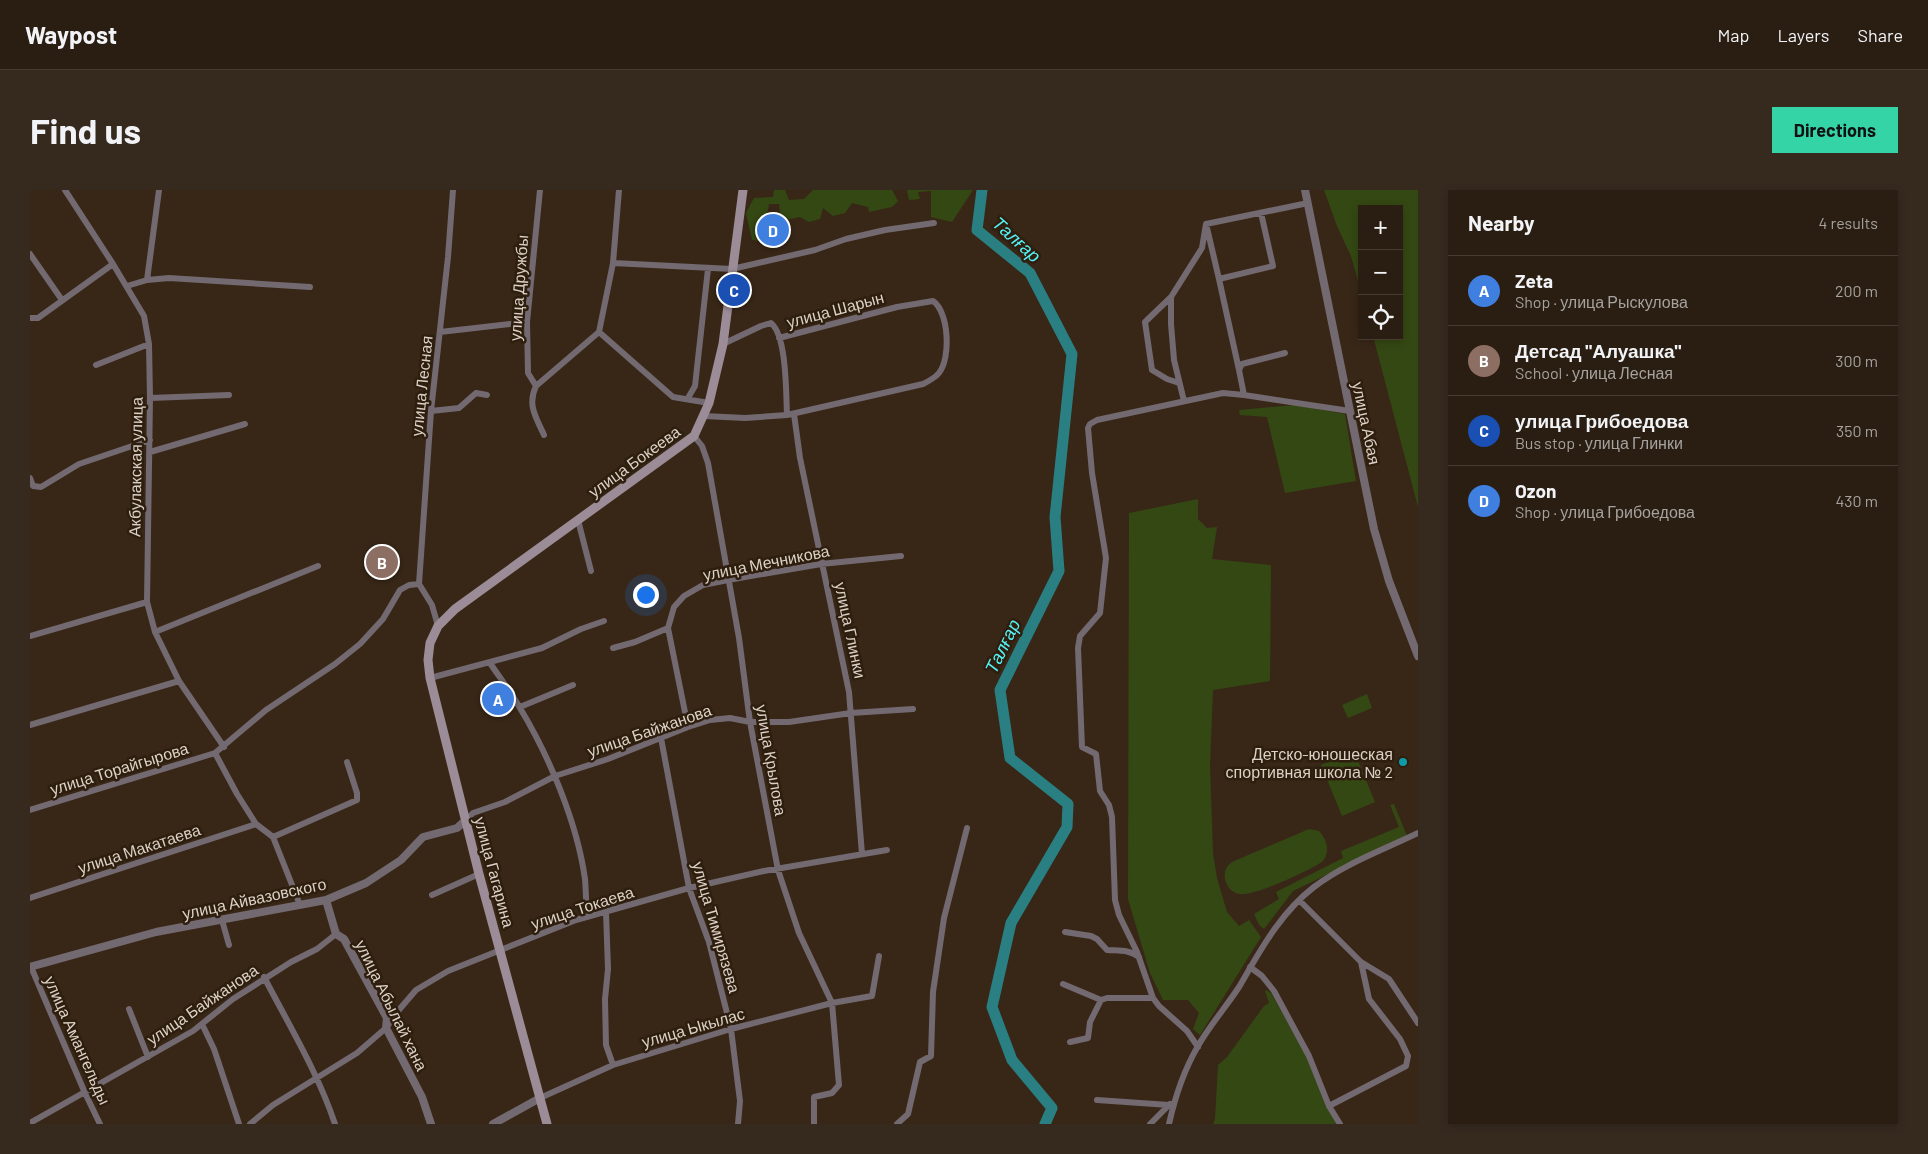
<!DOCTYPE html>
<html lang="en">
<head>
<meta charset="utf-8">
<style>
  body { margin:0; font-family:Barlow,sans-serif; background:#362a1f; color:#f1f3f6 }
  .controls { position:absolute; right:15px; top:15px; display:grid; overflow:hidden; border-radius:0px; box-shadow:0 2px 8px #0003 }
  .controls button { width:45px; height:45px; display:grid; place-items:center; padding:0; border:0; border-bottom:1px solid #463b31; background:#2a1d11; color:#f1f3f6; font:25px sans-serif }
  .you { position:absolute; left:615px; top:404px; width:18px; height:18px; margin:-12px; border:4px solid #fff; border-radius:50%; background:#1a73e8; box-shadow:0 0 0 8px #1a73e833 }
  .badge { display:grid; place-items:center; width:32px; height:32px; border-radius:50%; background:#34d4a7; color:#fff; font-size:16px; font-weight:700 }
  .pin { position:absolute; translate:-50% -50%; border:2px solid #fff; box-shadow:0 1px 5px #0006 }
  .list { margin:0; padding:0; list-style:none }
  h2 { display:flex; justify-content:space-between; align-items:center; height:65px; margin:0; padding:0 20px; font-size:21px }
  h2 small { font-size:16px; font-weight:400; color:#a5a29f }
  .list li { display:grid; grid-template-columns:32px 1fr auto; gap:15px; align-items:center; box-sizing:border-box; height:70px; padding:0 20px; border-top:1px solid #463b31 }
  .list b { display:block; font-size:19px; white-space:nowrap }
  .list p { margin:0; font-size:16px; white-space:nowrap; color:#a5a29f }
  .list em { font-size:16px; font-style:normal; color:#a5a29f }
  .icon { flex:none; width:28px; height:28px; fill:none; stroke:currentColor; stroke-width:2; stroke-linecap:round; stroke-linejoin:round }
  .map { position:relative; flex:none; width:1388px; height:934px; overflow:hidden; border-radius:0px }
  header { display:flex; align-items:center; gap:30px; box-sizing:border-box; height:70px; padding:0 25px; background:#2a1d11; border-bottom:1px solid #463b31 }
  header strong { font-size:24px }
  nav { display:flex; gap:28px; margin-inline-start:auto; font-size:18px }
  .intro { display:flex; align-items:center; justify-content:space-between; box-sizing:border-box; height:120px; padding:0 30px }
  h1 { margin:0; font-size:35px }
  .button { padding:12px 22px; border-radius:0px; background:#34d4a7; color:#111; font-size:18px; font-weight:700 }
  main { display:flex; gap:30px; padding:0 30px }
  aside { flex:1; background:#2a1d11; border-radius:0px; box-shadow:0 2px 8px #0003 }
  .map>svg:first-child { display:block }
  .green { fill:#344813 }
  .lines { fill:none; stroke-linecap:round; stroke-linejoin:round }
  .river { stroke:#2a7f82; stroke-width:11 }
  .minor { stroke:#736970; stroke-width:6 }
  .tertiary { stroke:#736970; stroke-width:8 }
  .secondary { stroke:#9b8c97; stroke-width:9 }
  .culture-dot { fill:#0f9aa8; stroke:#2e1e0e; stroke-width:2 }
  .labels { text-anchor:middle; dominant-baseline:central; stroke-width:5; stroke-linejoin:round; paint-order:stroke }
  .street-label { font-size:16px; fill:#dcd1c7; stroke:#2e1e0e }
  .poi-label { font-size:16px; fill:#dcd1c7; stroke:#2e1e0e; text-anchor:end }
  .water-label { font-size:18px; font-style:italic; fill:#54f1f6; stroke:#2e1e0e }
</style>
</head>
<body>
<header>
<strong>Waypost</strong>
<nav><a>Map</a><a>Layers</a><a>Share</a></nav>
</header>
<div class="intro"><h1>Find us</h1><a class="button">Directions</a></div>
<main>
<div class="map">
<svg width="1388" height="934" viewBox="0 0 1388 934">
  <rect width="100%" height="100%" fill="#382717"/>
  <path class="green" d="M744,0H755L759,10L774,9L783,0H862L868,11L862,17L839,22L838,17L822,13L815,23L803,26L793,18L790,29L779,32L770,27L751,31L749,14H739L737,25L732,24L731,51L722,50L716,23L724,8L743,7Z
    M870,0H943L922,32L901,27V1L888,2L890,9L879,10L877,0Z
    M1294,0H1388V317L1343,146H1369V19H1332V106L1321,66L1307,36Z
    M1265,215L1315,224L1326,291L1255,303L1237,227L1210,225L1209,220Z
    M1168,309V329L1177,338L1187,337L1182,369L1241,375L1240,491L1183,500L1180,575L1183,663L1187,688L1197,722L1209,736L1219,730L1231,747L1170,845L1163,839L1169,823L1158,810H1133L1120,783L1098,709L1099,323Z
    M1337,504L1342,518L1318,528L1312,515Z
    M1324,561L1345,612L1312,626L1291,575Z
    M1364,614L1377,646L1263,701L1234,739L1229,735L1224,724L1249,709L1246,702L1313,668L1311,661L1369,637L1360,615Z
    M1279,639L1289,641C1297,649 1301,663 1292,672C1278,681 1225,706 1210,704C1202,703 1197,697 1195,689C1194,681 1196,677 1202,672Z
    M1236,800L1241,803L1280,872L1306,934H1183L1185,929L1188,875L1197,867L1234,816L1239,813L1235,801Z"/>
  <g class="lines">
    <path class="river" d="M952,0L947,40L1000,83L1042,164L1025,327L1029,381L970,500L980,568L1038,614L1037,637L981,733L962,817L982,870L1022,918L1015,934"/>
    <path class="minor" d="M35,0L83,74L114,126L119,154L120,208L117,412L125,442L149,491L194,557
      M1177,38L1189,89L1243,76L1231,23
      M0,64L32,110
      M583,73L702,79L785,60L816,49L855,40L904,33
      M1189,89L1209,180
      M117,90L129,0
      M97,96L117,90L139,88L280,97
      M1141,107L1115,132L1122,180L1137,189L1149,193
      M0,128H8L83,74
      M410,142L497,132
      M569,142L643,207L679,213
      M693,154L731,136L741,133C757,146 756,204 757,225
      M66,175L119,154
      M506,196L498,183L497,132L510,0
      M1214,205L1209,180L1212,174L1255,163
      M120,208L199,205
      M658,208L665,196L678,79
      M1154,211L1144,170L1141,134V107L1172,58L1176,34L1278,13
      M401,221L429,218L446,203L457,205
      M764,224L770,268L819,502L832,664
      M674,226L715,228L757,225L893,194C899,191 905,188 909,183C921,168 919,122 903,111L867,117L749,148
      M514,245C506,227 497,215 506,196L569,142L583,73L589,0
      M664,246L672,256L678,273L709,448L720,532L748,680L769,743L802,813L809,895L802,903L784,907V934
      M120,262L215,234
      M0,288L3,296L11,297L49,274L120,250
      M548,330L561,381
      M389,394L401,221L418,67L423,0
      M125,442L288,376
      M0,446L117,412
      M583,458L605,452L638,438
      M460,473C470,488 481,502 490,518C519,566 547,632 555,689C556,701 556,714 557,727
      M400,488L512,458L551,439L574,431
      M490,517L543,495
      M0,535L149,491
      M658,537L638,438L644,417L654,406L673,395L698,390L791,374L871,366
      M631,548L659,698L679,752L701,839L710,911L708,934
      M185,563L207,604L226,634L243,647L270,715
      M0,620L185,563L236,520L305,474L330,454L353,429L370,400L379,395L389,394L402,415L408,436
      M436,630L443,623L475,612L525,586L578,569L658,537L680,530L700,528L720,532H759L821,523L883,519
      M243,647L327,610V603L317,572
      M402,705L449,684
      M0,708L226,634
      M1269,710L1331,772L1339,809L1370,849L1378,866L1376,876L1299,916
      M576,722L578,779L575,809L576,855L583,875
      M192,730L199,755
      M1035,742L1061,746L1067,749L1077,760C1088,761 1099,759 1109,767
      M1331,772L1359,789L1388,833
      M1,777L55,903L70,934
      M1220,777L1232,786L1244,801L1279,866L1299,916L1310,934
      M234,787C259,835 288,883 305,934
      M1033,794L1071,810
      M99,819L118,867
      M172,834L184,859L209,934
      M1040,852L1058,848L1060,832L1071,810L1077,808H1123
      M1168,857L1157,841L1129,816L1123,808L1107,762L1089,725L1085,710L1082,627L1079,615L1070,601L1066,564L1052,557L1048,458L1050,446L1070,423L1076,368L1062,283L1058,238L1060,234L1067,230L1193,203L1214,205L1320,221
      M510,908L583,875L701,839L802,813L842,806L849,766
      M1067,910L1139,915
      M0,933L163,841L203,809L261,772L287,759L306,744
      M220,934L243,915L327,863L356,838L368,821L386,800L418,781L546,730L659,698L734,681L857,660
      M867,934L878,924L890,872L901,866L903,802L914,728L937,638
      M1120,934L1140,914
      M1139,934C1145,907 1154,880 1168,856C1180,835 1196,817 1209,797C1230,761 1250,723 1284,697C1314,674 1353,660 1388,643"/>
    <path class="tertiary" d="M1275,0L1344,339L1359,391L1388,466
      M296,710L306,744L314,749L357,828L356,838L392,907L401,934
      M0,777L126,742L296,710L336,693L371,670L393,647L427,638L436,630
      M463,934L510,908"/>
    <path class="secondary" d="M517,934L449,684L400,488L398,470L400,453L408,436L425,419L664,246L679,213L693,154L713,0"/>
  </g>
  <circle class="culture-dot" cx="1373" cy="572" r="5"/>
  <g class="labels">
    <g class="street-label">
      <text transform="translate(488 98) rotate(-86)">улица Дружбы</text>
      <text transform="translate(805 119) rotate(-15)">улица Шарын</text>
      <text transform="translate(391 196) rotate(-84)">улица Лесная</text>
      <text transform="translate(1337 233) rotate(78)">улица Абая</text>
      <text transform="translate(604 271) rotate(-36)">улица Бокеева</text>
      <text transform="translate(105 277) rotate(-89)">Акбулакская улица</text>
      <text transform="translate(736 372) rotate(-11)">улица Мечникова</text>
      <text transform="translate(821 440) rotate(78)">улица Глинки</text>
      <text transform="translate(619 540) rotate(-19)">улица Байжанова</text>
      <text transform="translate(742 570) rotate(80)">улица Крылова</text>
      <text transform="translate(89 578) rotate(-17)">улица Торайгырова</text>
      <text transform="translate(109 658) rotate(-18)">улица Макатаева</text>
      <text transform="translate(465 682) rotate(75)">улица Гагарина</text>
      <text transform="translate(224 708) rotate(-12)">улица Айвазовского</text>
      <text transform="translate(552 717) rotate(-18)">улица Токаева</text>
      <text transform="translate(687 737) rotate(74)">улица Тимирязева</text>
      <text transform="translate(172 814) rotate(-34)">улица Байжанова</text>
      <text transform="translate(362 815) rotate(64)">улица Абылай хана</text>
      <text transform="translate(663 837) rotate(-16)">улица Ыкылас</text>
      <text transform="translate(48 850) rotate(66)">улица Амангельды</text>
    </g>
    <g class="poi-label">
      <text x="1363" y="563">Детско-юношеская<tspan x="1363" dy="18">спортивная школа № 2</tspan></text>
    </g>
    <g class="water-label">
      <text transform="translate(987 49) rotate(42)">Талғар</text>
      <text transform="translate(972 456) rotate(-64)">Талғар</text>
    </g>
  </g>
</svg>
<div class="controls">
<button>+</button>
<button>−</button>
<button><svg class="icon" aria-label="locate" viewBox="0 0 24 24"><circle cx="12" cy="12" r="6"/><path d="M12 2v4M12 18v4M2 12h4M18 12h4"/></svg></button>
</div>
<div class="you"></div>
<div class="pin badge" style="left:468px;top:509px;background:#3f7fe0">A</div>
<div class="pin badge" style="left:352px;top:372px;background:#8d6e63">B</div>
<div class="pin badge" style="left:704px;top:100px;background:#1a4fb4">C</div>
<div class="pin badge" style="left:743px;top:40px;background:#3f7fe0">D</div>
</div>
<aside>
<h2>Nearby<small>4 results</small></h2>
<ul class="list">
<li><span class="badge" style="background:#3f7fe0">A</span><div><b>Zeta</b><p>Shop · улица Рыскулова</p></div><em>200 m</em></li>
<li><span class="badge" style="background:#8d6e63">B</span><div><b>Детсад &quot;Алуашка&quot;</b><p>School · улица Лесная</p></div><em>300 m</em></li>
<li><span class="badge" style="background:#1a4fb4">C</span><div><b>улица Грибоедова</b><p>Bus stop · улица Глинки</p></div><em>350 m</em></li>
<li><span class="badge" style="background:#3f7fe0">D</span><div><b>Ozon</b><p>Shop · улица Грибоедова</p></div><em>430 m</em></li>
</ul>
</aside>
</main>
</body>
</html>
